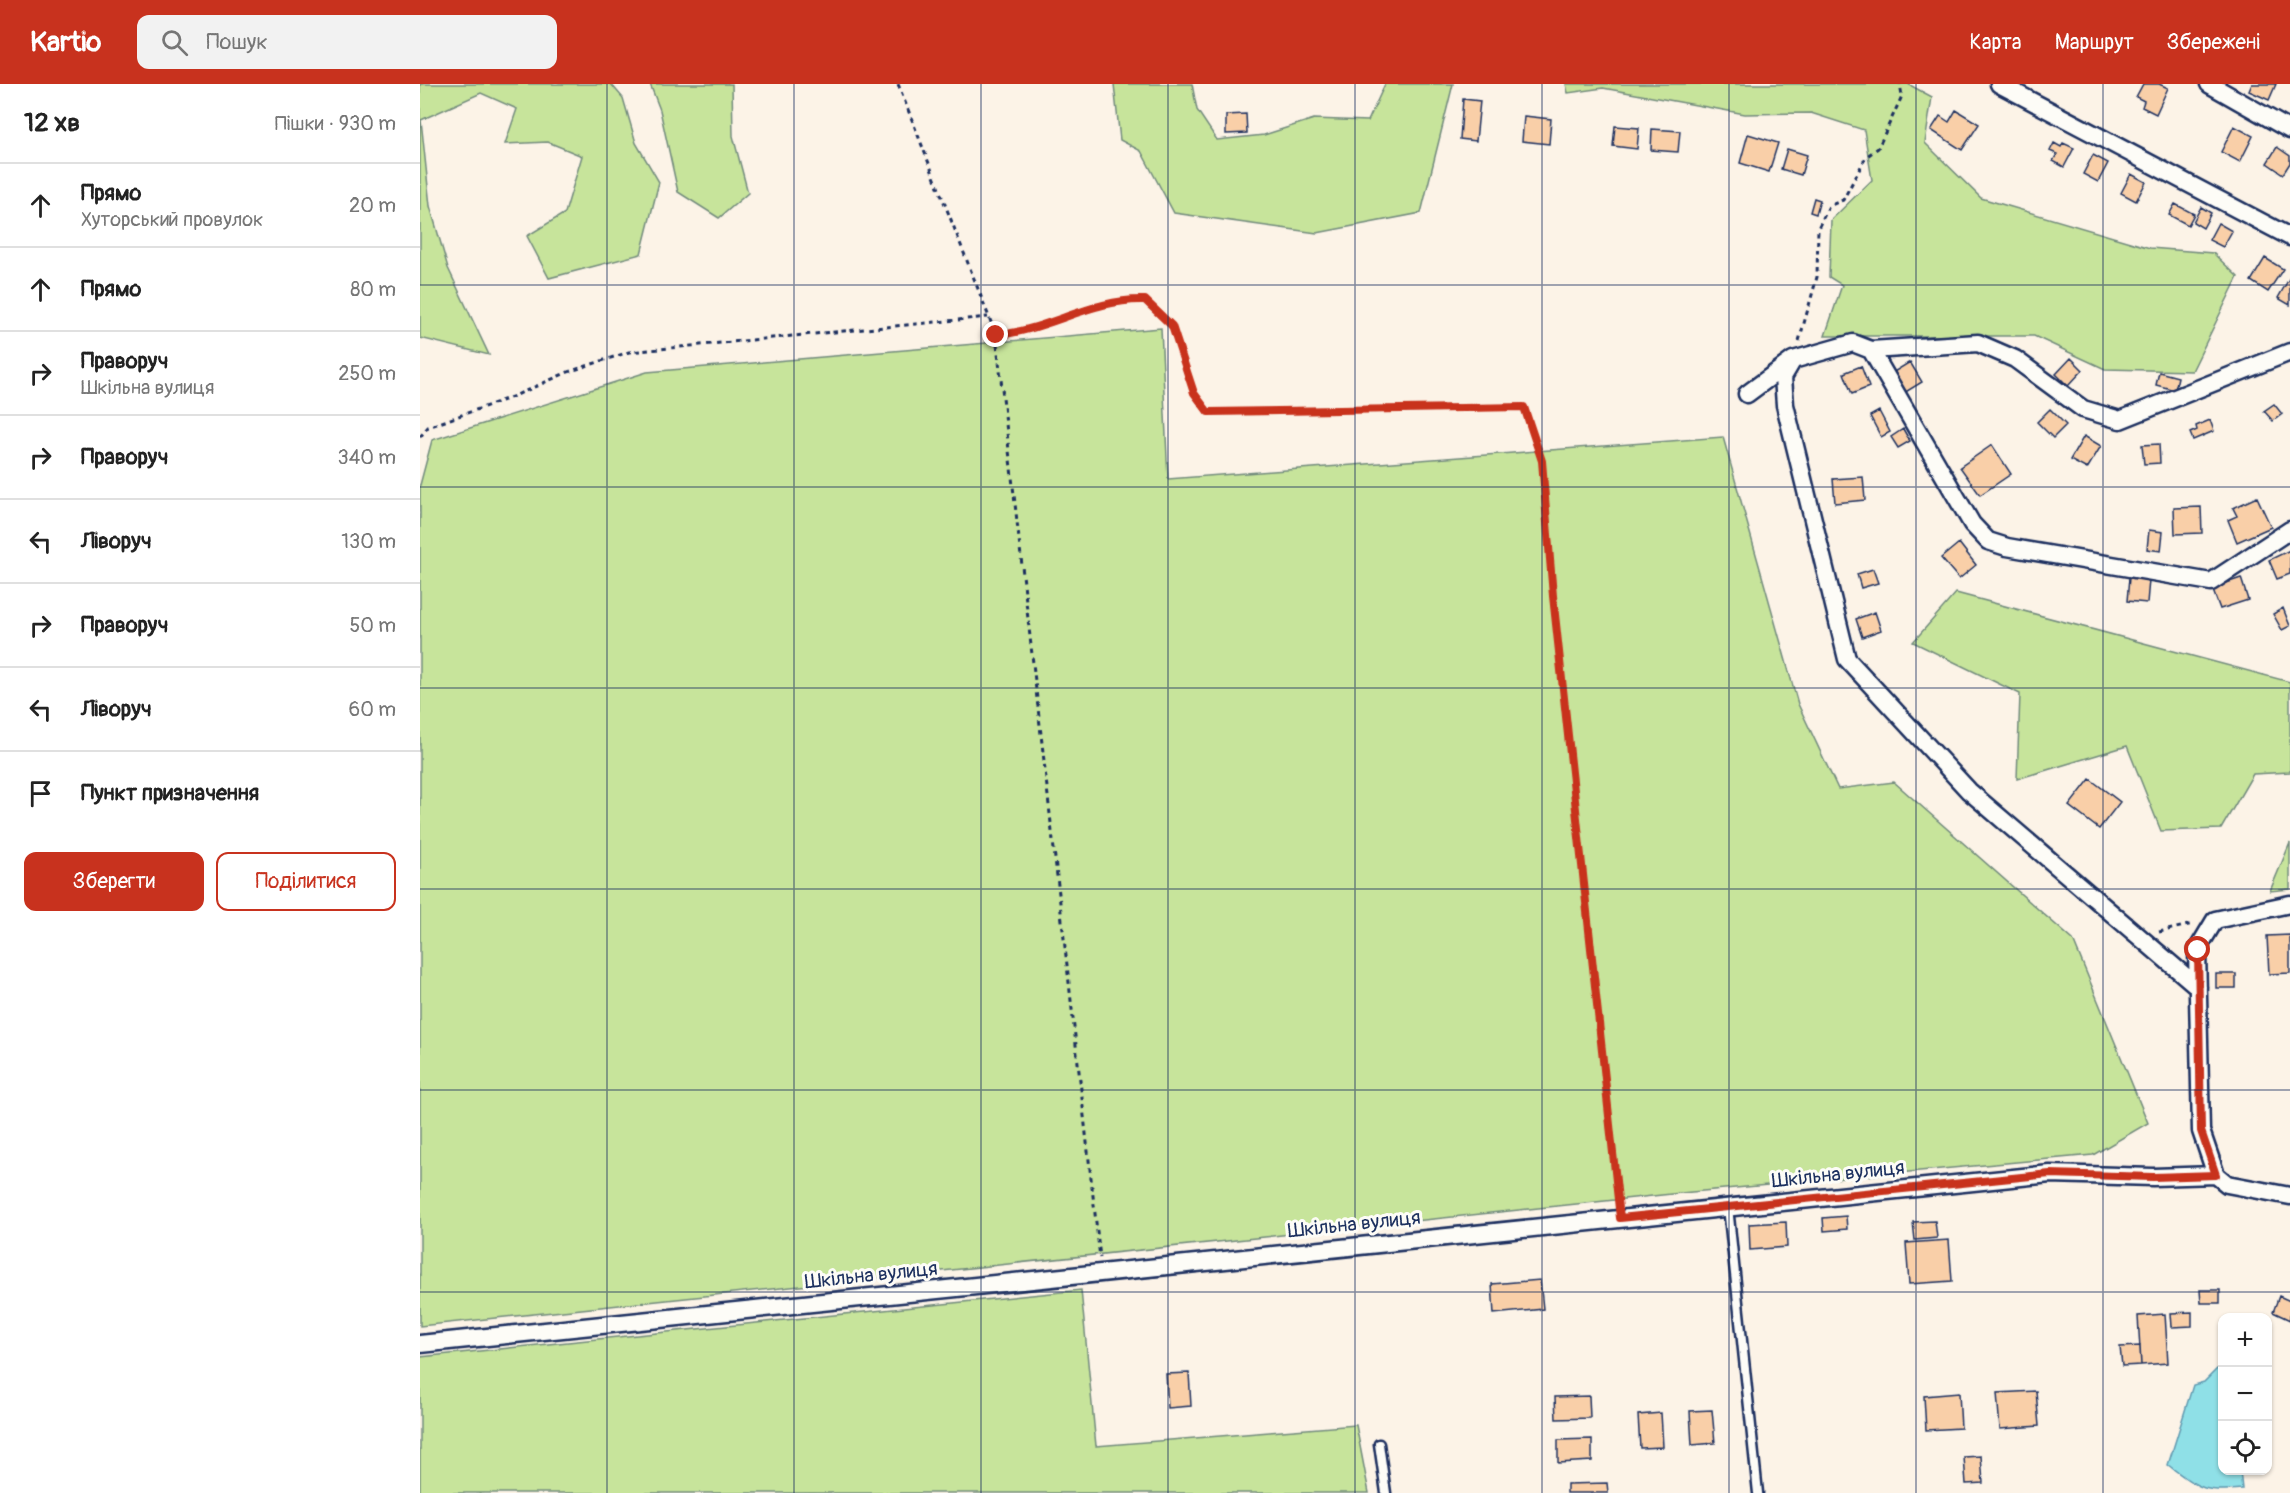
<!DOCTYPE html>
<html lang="uk">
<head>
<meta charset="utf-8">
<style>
  body { margin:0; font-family:Pangolin,sans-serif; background:#f2f2f2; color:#222 }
  .controls { position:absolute; right:18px; bottom:18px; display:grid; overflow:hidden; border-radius:12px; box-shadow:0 2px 4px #0004 }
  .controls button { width:54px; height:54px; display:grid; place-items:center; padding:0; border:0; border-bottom:2px solid #e0e0e0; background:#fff; color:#222; font:30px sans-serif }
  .stop { position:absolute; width:18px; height:18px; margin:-14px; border:4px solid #c8321e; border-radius:50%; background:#fff }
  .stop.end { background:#c8321e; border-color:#fff; box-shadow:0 2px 6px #0008 }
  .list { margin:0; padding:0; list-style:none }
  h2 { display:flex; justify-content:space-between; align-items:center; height:78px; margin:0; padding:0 24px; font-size:26px }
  h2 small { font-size:20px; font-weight:400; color:#767676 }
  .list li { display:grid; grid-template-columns:39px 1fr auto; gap:18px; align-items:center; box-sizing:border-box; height:84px; padding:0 24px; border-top:2px solid #e0e0e0 }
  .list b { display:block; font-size:22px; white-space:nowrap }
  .list p { margin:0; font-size:20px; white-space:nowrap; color:#767676 }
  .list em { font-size:20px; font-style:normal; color:#767676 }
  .actions { display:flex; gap:12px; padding:18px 24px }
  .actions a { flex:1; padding:14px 0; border:2px solid #c8321e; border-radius:12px; text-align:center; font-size:21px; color:#c8321e }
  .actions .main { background:#c8321e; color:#fff }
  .icon { flex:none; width:33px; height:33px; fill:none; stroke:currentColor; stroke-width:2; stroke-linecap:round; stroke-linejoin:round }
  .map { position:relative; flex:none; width:1870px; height:1409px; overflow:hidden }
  header { display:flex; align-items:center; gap:36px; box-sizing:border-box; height:84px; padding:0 30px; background:#c8321e; color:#fff }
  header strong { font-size:28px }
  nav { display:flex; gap:33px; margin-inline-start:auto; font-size:21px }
  .search { width:420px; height:54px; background:#f2f2f2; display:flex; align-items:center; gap:15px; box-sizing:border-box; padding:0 21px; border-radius:12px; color:#767676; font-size:22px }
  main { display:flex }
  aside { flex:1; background:#fff }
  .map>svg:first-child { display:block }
  .green { fill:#c7e49b; stroke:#718a7c; stroke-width:1.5 }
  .water { fill:#8fe0e7; stroke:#6199b0; stroke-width:1.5 }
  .building { fill:#f9cfa8; stroke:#1b2f5e; stroke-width:1.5 }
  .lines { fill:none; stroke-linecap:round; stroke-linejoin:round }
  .lane-casing { stroke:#1b2f5e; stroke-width:13 }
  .street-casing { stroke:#1b2f5e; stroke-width:21 }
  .path { stroke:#1b2f5e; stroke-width:3; stroke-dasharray:4.5 4.5; stroke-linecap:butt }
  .lane { stroke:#fdfcf7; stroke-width:8 }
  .street { stroke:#fdfcf7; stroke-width:16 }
  .route { stroke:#c8321e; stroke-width:8 }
  .grid { fill:none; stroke:#1b2f5e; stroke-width:1.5; stroke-opacity:0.55 }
  .labels { text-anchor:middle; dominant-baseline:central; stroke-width:6; stroke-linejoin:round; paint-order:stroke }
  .street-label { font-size:20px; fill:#1b2f5e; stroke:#fdfcf7 }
</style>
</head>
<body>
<header>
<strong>Kartio</strong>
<div class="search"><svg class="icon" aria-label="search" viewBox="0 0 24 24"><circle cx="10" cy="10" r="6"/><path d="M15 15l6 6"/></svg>Пошук</div>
<nav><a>Карта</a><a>Маршрут</a><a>Збережені</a></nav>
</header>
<main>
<aside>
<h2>12 хв<small>Пішки · 930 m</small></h2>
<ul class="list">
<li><svg class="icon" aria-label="ahead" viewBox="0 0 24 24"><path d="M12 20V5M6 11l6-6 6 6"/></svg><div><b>Прямо</b><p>Хуторський провулок</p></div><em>20 m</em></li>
<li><svg class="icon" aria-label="ahead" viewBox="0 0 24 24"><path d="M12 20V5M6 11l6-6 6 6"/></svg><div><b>Прямо</b></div><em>80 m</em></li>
<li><svg class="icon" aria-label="right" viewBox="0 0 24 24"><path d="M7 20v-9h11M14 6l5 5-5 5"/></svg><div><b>Праворуч</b><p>Шкільна вулиця</p></div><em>250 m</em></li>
<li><svg class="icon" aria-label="right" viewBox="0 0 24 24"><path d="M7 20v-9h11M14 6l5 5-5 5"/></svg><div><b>Праворуч</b></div><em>340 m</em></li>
<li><svg class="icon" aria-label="left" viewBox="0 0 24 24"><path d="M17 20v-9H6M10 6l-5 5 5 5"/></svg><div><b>Ліворуч</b></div><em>130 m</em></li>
<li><svg class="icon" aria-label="right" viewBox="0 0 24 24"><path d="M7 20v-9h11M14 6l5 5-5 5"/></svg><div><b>Праворуч</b></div><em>50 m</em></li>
<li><svg class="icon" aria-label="left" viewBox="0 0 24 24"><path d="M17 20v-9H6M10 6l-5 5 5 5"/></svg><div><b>Ліворуч</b></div><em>60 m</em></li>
<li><svg class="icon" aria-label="arrive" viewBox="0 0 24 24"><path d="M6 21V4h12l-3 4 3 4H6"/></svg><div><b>Пункт призначення</b></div></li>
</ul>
<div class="actions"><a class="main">Зберегти</a><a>Поділитися</a></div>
</aside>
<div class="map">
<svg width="1870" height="1409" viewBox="0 0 1870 1409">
  <rect width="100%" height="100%" fill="#fcf3e7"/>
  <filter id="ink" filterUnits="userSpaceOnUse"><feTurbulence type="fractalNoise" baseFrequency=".0167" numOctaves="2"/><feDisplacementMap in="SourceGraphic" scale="12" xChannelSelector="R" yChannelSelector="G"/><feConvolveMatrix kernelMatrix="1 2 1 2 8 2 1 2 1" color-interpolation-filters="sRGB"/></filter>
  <g filter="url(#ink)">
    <path class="green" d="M0,0H191L203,14L216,59L239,98L221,170L129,194L107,152L145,129L162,72L128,58L85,60L97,25L61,9L1,36L10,122L28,184L69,271L0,254Z
      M230,0H312L313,52L328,109L299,134L258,108L240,26Z
      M694,0H772L777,26L797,56L844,51L894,35L948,37L965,0H1033L1001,129L897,149L754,129L721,67L700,56Z
      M1146,0H1488L1512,13L1505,59L1561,114L1730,164L1793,169L1818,193L1772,287L1685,285L1614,252H1405L1422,201L1409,193L1411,136L1452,96L1444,46L1391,29L1325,30L1183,4L1148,9Z
      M741,244L748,395L1303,353L1378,620L1418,705L1474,698L1653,856L1728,1039L1673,1071L1261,1109L0,1242V401L12,356L227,288Z
      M1536,509L1870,598V688L1833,690L1801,745L1741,747L1707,662L1597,695L1600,610L1493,558Z
      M1870,759V805L1850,807Z
      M661,1206L676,1362L936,1341L949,1409H0V1273Z"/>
    <path class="water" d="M1797,1285L1802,1287V1386L1820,1387L1822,1405C1783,1409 1779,1404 1748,1381L1773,1301L1784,1298Z"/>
    <path class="building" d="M1723,0H1739L1748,4L1736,30L1722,23L1724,17L1716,13Z
      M1832,0H1856L1849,16L1829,7Z
      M1043,15L1060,17L1056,57L1040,55Z
      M1536,26L1559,40L1542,66L1511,46L1520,32L1529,38Z
      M826,30L827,49L806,50V31Z
      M1104,32L1131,35L1129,60L1102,57Z
      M1195,42L1219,44L1217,65L1193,62Z
      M1814,42L1833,52L1820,78L1801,68Z
      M1232,45L1260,47L1258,68L1231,66Z
      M1328,50L1358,59L1349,88L1320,79Z
      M1634,59L1641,63L1643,59L1654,64L1644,83L1633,77L1637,70L1630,67Z
      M1857,63L1870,72V79L1863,90L1847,79Z
      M1367,65L1387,71L1381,91L1361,85Z
      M1673,71L1688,79L1678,98L1663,90Z
      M1711,90L1726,98L1716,117L1701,109Z
      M1394,114L1400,116L1396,130L1390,128Z
      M1755,120L1774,130L1768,141L1749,131Z
      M1781,123L1791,129L1783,144L1773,138Z
      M1798,139L1812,147L1803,163L1789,156Z
      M1845,174L1863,185L1848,208L1831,197Z
      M1870,193V221L1858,214Z
      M1651,274L1663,286L1648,302L1636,290Z
      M1490,278L1502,298L1484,309L1472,289Z
      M1441,282L1449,303L1432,310L1424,289Z
      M1739,288L1758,293L1755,306L1736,301Z
      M1854,320L1862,330L1853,337L1844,327Z
      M1630,325L1646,341L1633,354L1617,338Z
      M1459,327L1470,348L1461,353L1450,332Z
      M1790,336L1794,347L1773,356L1770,349L1777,346L1776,342Z
      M1483,345L1490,357L1478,364L1471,353Z
      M1664,352L1681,362L1667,385L1650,376Z
      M1739,360L1740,379L1724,380L1722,361Z
      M1572,361L1591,390L1560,411L1540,383Z
      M1443,393L1445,416L1415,419L1413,395Z
      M1837,413L1851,443L1817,458L1808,436L1817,432L1813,424Z
      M1781,423L1782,449L1755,450L1754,424Z
      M1729,446L1743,448L1741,467L1727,465Z
      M1539,459L1556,481L1539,495L1521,474Z
      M1870,466V490L1857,495L1849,476Z
      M1453,485L1458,499L1441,504L1437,490Z
      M1709,494L1729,496L1727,519L1707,517Z
      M1821,494L1828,516L1800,525L1792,504Z
      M1863,524L1870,542L1862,546L1853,530Z
      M1455,528L1461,546L1442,553L1436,535Z
      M1670,695L1700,718L1679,745L1649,722Z
      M1870,851V889L1849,890L1847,852Z
      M1796,890H1816V904H1796Z
      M1426,1132L1427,1145L1404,1147L1403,1134Z
      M1515,1137L1517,1154L1495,1156L1493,1138Z
      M1366,1138L1367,1163L1330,1166L1329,1140Z
      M1529,1156L1532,1197L1489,1200L1486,1159Z
      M1120,1196L1123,1225L1074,1230L1072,1200Z
      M1780,1206H1800V1219H1781Z
      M1859,1212L1870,1217V1236L1853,1228Z
      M1772,1228V1242L1752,1243L1751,1229Z
      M1745,1230L1748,1279L1721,1281L1718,1232Z
      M1720,1262L1721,1281L1702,1282L1700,1263Z
      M769,1289L771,1322L748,1324L746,1290Z
      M1616,1307L1619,1342L1580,1345L1577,1309Z
      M1539,1309L1541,1344L1506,1346L1504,1312Z
      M1169,1312L1170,1334L1136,1335L1135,1313Z
      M1292,1326L1295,1359L1272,1361L1270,1327Z
      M1241,1329L1243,1363L1220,1364L1218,1331Z
      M1172,1355V1377L1138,1379V1356Z
      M1561,1372L1563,1399L1546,1400L1544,1373Z
      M1187,1399L1188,1409H1147V1400Z"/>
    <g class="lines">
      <defs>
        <path id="lane" d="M1308,1123L1338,1409
          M959,1360L966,1409"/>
        <path id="street" d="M1579,0L1870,153
          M1789,0L1870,46
          M1451,266L1558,259L1595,275L1663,325L1700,336L1870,268
          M1373,276L1363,293L1365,321L1427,575L1549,707L1778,903
          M1327,310L1373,276L1433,259L1451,266L1552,440L1568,457L1587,463L1791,498L1870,446
          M1796,1091L1781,1047L1777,866L1795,836L1870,820
          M0,1260L1630,1090L1733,1093L1796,1091L1807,1100L1870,1112"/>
      </defs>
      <use href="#lane" class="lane-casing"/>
      <use href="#street" class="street-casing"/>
      <path class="path" d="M478,0L576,251L680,1174
        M576,251C627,247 673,214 725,216L752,242L774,309L788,328L1104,323L1122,377L1133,512L1199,1120
        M1379,257L1397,193L1398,144L1409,122L1423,116L1446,73L1458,64L1482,12L1480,0
        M0,353L8,343L92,313L148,288L209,268L568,233
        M1739,848L1773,840"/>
      <use href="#lane" class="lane"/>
      <use href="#street" class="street"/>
    </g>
  </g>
  <g class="lines" filter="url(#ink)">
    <path class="route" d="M576,251C627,247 673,214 725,216L752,242L774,309L788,328L1104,323L1122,377L1133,512L1200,1134L1630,1090L1733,1093L1796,1091L1781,1047L1778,866"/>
  </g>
  <path class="grid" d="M187,0V1409M374,0V1409M561,0V1409M748,0V1409M935,0V1409M1122,0V1409M1309,0V1409M1496,0V1409M1683,0V1409M0,201H1870M0,403H1870M0,604H1870M0,805H1870M0,1006H1870M0,1208H1870"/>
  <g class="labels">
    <g class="street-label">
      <text transform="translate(1418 1090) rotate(-6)">Шкільна вулиця</text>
      <text transform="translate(934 1140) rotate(-6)">Шкільна вулиця</text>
      <text transform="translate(451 1191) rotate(-6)">Шкільна вулиця</text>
    </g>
  </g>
</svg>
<div class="controls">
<button>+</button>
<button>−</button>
<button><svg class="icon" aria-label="locate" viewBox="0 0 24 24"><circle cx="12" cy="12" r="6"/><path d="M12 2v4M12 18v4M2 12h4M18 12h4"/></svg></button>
</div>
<div class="stop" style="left:1778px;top:866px"></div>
<div class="stop end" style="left:576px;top:251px"></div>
</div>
</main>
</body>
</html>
